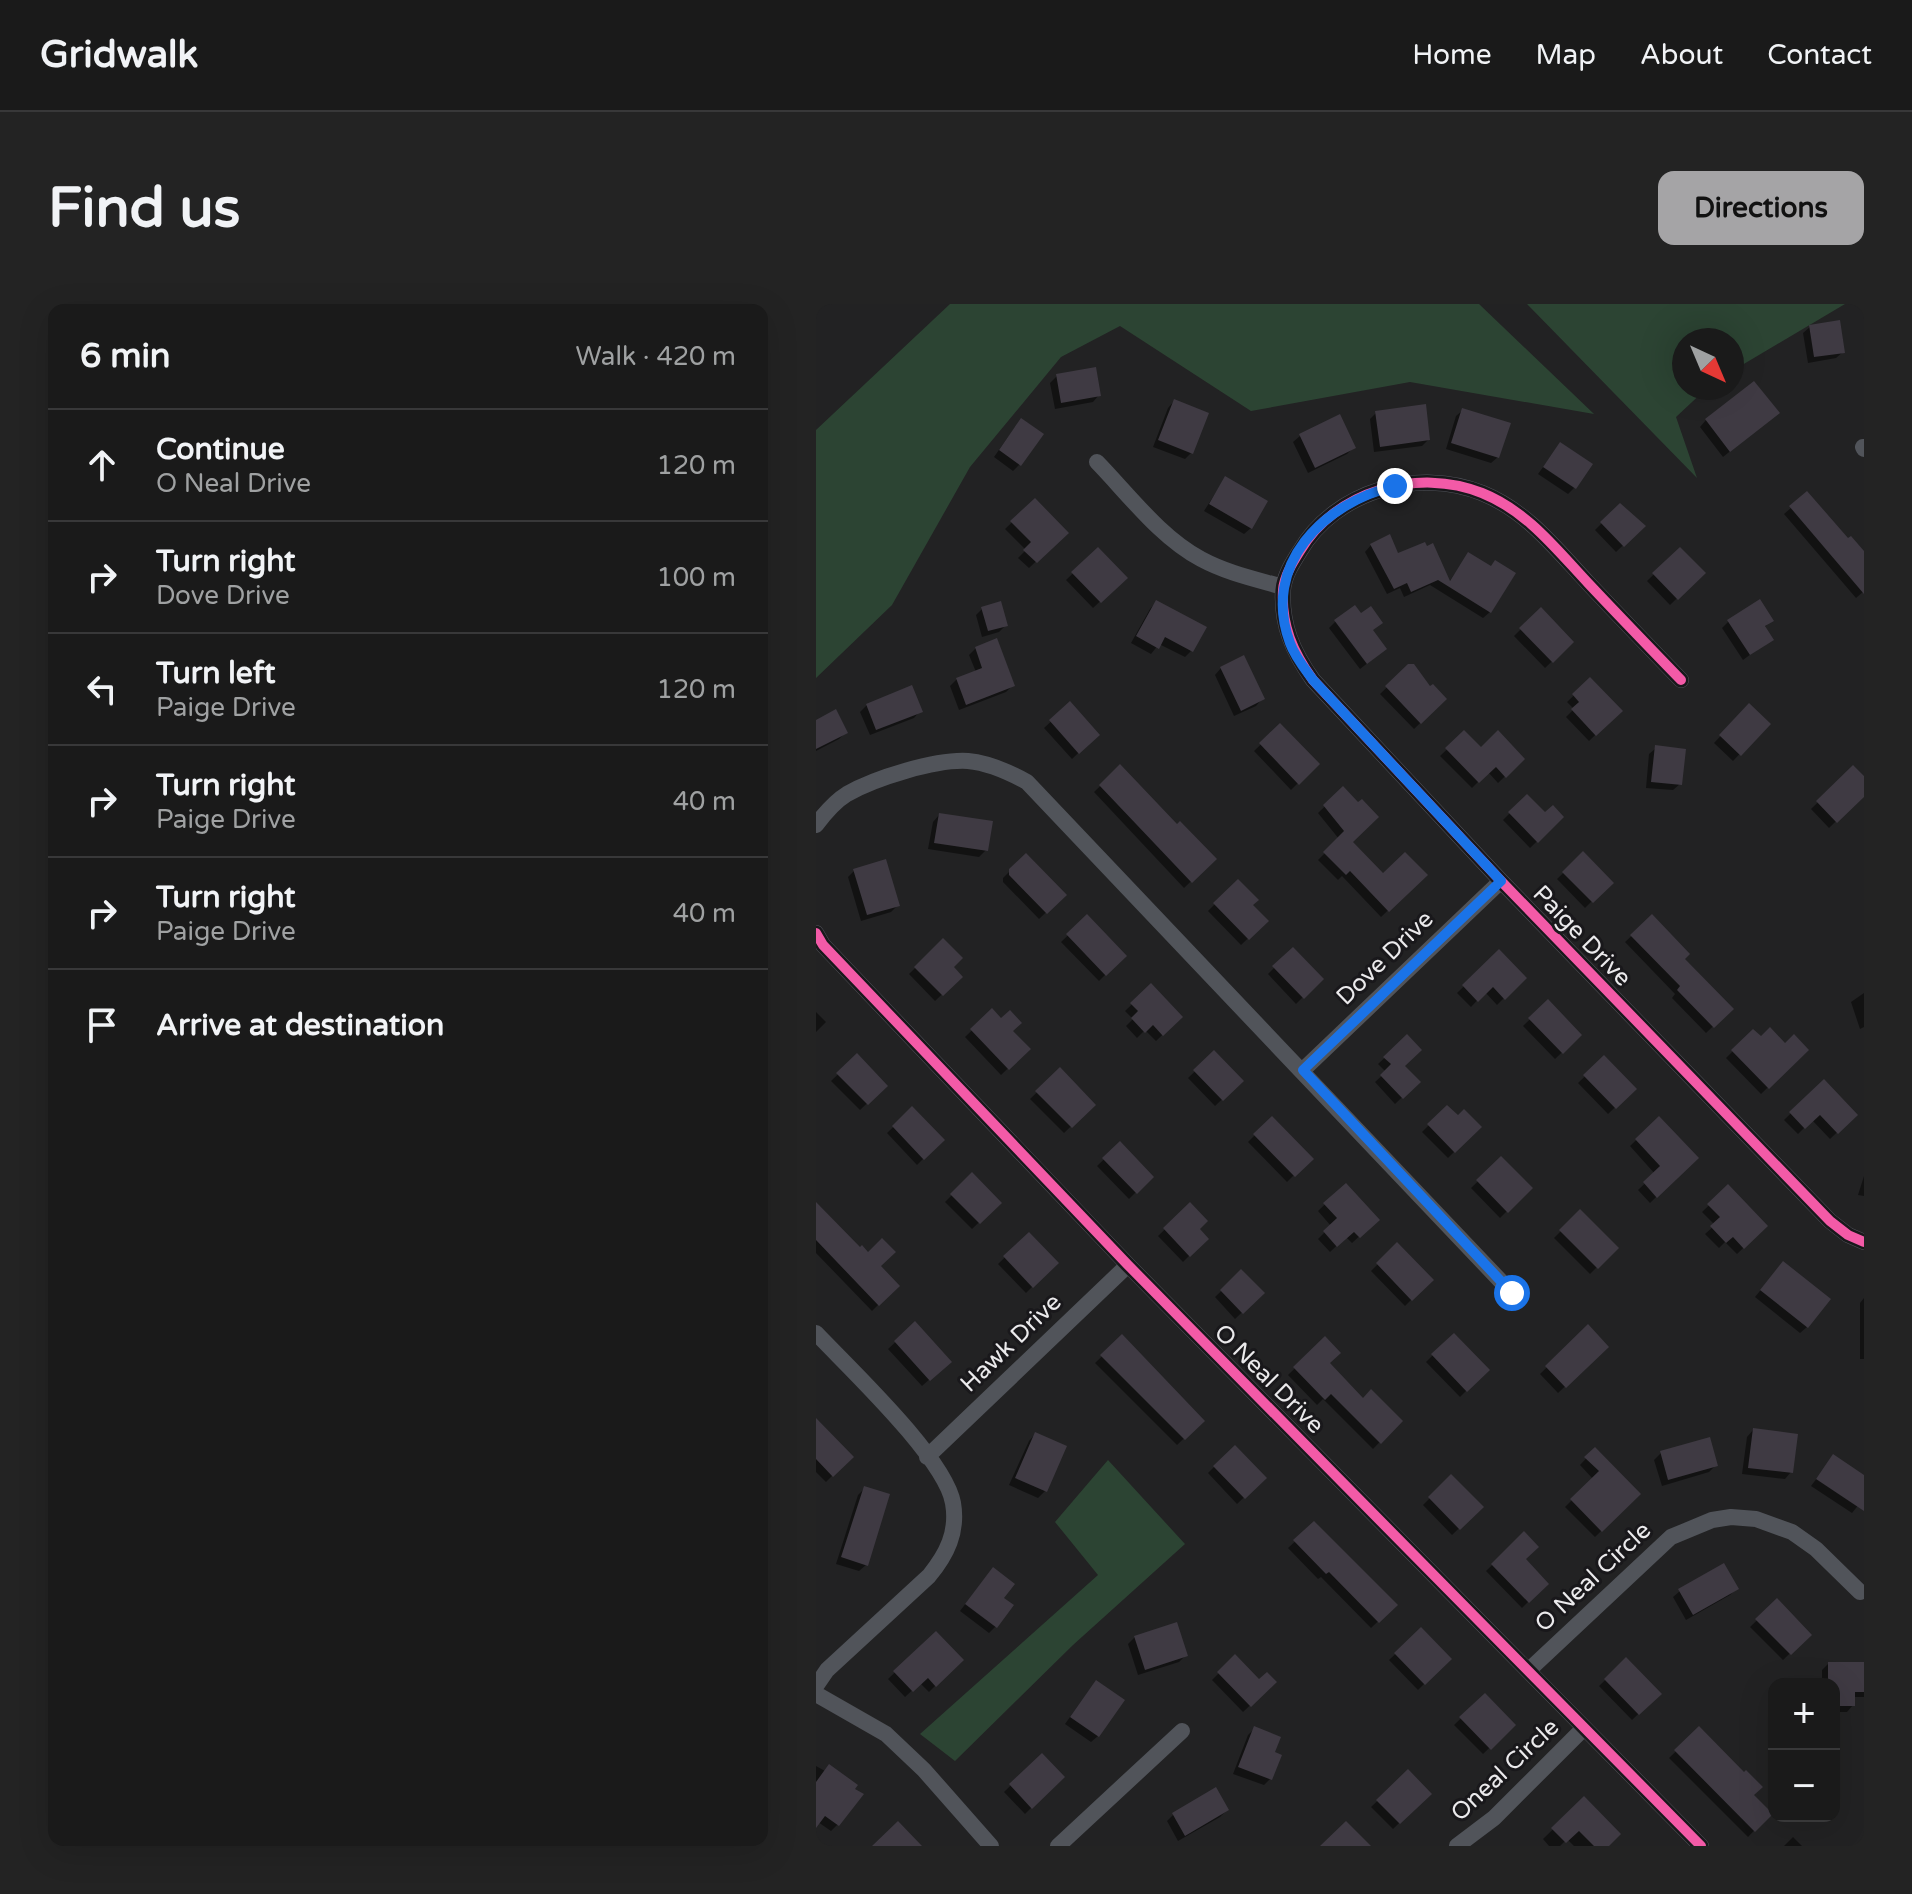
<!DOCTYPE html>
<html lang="en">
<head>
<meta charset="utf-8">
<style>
  body { margin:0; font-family:"Varela Round",sans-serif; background:#232323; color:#f1f3f6 }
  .controls { position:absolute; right:24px; bottom:24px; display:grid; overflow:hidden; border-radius:16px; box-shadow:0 8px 32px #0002 }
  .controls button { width:72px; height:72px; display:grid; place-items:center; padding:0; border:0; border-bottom:2px solid #383839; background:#1a1a1a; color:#f1f3f6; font:40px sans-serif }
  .compass { position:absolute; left:856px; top:24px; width:72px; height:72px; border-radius:50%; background:#1a1a1a; box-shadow:0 8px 32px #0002; rotate:136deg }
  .stop { position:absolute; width:24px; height:24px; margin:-18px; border:6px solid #1a73e8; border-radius:50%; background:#fff }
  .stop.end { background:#1a73e8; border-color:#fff; box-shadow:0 2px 8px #0008 }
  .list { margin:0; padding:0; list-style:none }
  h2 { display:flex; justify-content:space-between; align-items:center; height:104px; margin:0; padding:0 32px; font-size:34px }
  h2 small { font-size:26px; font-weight:400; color:#9fa1a2 }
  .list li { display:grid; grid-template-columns:52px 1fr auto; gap:24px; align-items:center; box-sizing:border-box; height:112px; padding:0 32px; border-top:2px solid #383839 }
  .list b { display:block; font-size:30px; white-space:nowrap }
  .list p { margin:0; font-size:26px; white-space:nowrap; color:#9fa1a2 }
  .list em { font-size:26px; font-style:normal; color:#9fa1a2 }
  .icon { flex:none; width:44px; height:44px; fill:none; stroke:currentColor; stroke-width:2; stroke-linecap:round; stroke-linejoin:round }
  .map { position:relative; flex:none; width:1048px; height:1542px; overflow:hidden; border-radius:16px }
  header { display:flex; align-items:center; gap:48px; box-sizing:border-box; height:112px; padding:0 40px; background:#1a1a1a; border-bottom:2px solid #383839 }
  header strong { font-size:38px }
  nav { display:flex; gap:44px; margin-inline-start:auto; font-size:28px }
  .intro { display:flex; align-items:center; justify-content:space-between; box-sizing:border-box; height:192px; padding:0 48px }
  h1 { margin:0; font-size:56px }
  .button { padding:20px 36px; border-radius:16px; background:#a5a4a6; color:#111; font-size:28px; font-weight:700 }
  main { display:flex; gap:48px; padding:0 48px }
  aside { flex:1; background:#1a1a1a; border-radius:16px; box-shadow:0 8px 32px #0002 }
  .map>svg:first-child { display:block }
  .green { fill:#2c4433 }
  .shadow { fill:#0007 }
  .building { fill:#3f3a43 }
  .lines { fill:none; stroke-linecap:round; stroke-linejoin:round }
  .minor { stroke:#51545a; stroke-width:16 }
  .cycleway-casing { stroke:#19181b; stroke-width:15 }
  .cycleway { stroke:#f35aa7; stroke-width:10 }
  .route { stroke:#1a73e8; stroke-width:10 }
  .labels { text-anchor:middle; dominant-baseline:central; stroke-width:6; stroke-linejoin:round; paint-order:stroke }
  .street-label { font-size:24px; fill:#ebeaec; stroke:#19181b }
</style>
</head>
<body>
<header>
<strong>Gridwalk</strong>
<nav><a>Home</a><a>Map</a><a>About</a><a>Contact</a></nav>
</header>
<div class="intro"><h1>Find us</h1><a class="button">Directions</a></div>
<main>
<aside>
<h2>6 min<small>Walk · 420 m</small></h2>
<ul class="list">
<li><svg class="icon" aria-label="ahead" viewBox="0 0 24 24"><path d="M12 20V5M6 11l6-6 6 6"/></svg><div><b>Continue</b><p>O Neal Drive</p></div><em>120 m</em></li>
<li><svg class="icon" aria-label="right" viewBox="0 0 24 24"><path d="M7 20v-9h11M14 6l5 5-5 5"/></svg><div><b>Turn right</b><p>Dove Drive</p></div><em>100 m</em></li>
<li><svg class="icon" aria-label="left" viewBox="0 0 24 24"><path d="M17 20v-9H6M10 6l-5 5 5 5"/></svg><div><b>Turn left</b><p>Paige Drive</p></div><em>120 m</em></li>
<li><svg class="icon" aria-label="right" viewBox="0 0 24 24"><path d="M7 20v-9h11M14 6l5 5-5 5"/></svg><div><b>Turn right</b><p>Paige Drive</p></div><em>40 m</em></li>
<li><svg class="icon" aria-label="right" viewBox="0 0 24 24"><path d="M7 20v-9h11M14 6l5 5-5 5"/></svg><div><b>Turn right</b><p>Paige Drive</p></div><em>40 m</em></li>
<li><svg class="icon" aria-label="arrive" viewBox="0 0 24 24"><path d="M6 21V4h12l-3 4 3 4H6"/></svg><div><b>Arrive at destination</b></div></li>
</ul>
</aside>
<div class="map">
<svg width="1048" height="1542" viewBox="0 0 1048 1542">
  <rect width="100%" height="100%" fill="#222223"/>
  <path class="green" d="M134,0H663L778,110L594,78L435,107L304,22L245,53L154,163L76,301L0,374V126Z
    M711,0H1029L916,67V36H868V84H891L860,113L881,174Z
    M292,1156L369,1240L257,1341L139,1457L104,1430L282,1271L239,1218Z"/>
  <path class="shadow" d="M994,23L1027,48L1020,54L992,59L987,29Z
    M241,72L283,91L277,98L239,105L234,79Z
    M358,97L375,149L369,155L337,143L352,104Z
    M647,106L682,153L675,159L630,145L640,112Z
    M560,109L612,136L606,142L558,148L554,115Z
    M523,113L538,143L531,150L492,169L477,138L484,132Z
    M954,115L907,153L884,123L890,116Z
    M199,123L204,160L197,167L178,153Z
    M744,140L758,184L752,190L722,170Z
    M409,174L435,224L428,230L388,207Z
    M991,190L1032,237L1048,250V287L1040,294L968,210Z
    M219,196L250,229L213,264L202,254L210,246L189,225Z
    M804,201L827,222L800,248L779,226Z
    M555,241L581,251L633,278L652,250L674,308L667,314L614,281L588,293L584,284L571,290L549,248Z
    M282,245L309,274L277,304L250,276Z
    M864,245L887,269L854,301L831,277Z
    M340,298L375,347L369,353L343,340L335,350L315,339L334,305Z
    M166,305L190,321L183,328L166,333L160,311Z
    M724,306L756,338L729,364L698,332Z
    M545,312L555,327L562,351L544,365L513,324L519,318Z
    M955,316L948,324L955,335L927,356L906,324L912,318Z
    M160,344L197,381L190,388L143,406L134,382L141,375L160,368L153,351Z
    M593,362L614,384L629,395L598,425L564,390Z
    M405,364L446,395L440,402L418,412L399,371Z
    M774,376L804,407L773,437L750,413L758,405L751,398Z
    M254,400L281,431L256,455L228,424Z
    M51,401L104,407L98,414L54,431L44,408Z
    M933,402L952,420L917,457L898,439Z
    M0,418L30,428L23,435L0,447Z
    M464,422L501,460L475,486L438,447Z
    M648,429L665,446L707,455L682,479L672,468L656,484L624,452Z
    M840,444L864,480L857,486L830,484L833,450Z
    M304,463L361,522L398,555L368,584L278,488Z
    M1037,464L1048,475V490L1013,524L995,505Z
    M527,485L534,538L567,572L609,571L565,613L526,572L522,576L502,556L523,535L502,509Z
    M711,492L729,511L746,513L714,544L687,516Z
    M123,511L170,546L163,553L112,545L117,518Z
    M767,550L795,578L769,604L741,575Z
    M210,551L248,591L223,615L187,578V574Z
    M38,567L82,601L75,608L45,617L32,573Z
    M422,577L435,601L450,617L425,641L392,607Z
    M271,613L308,652L283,677L245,638Z
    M836,613L866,655L915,705L890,729L856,694L859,690L809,638Z
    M127,637L135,663L144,673L119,697L93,670Z
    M477,645L505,675L480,700L452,670Z
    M683,648L708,674L681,701L669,688L655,703L641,689Z
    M335,682L365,713L340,737L329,726L321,734L310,722L317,715L309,707Z
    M1048,689V723L1044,725L1035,698Z
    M732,698L764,731L739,755L707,722Z
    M176,707L212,745L185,771L149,733Z
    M0,708L10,718L0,728Z
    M937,727L945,735L990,746L945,790L910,754Z
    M591,733L587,762L602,778L579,800L559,778L570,768L562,760Z
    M398,749L425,777L399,802L372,774Z
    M41,752L69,782L44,806L15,777Z
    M788,754L818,785L792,810L762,779Z
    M244,766L277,801L248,829L214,795Z
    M1008,777L1039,811L1014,835L996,816L982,830L968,816Z
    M631,803L642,814L663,823L632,854L606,828Z
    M96,805L126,836L101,861L71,829Z
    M456,814L495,854L471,878L432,838Z
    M843,814L880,854L834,899L822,886L839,870L814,842Z
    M304,840L335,873L313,895L281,862Z
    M685,855L714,884L684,914L655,884Z
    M156,871L183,899L156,925L129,898Z
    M1048,872V892L1042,891Z
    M529,881L561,916L536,939L530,933L514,948L502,935L515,922L502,907Z
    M912,883L950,922L921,950L909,938L903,944L889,930L899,921L886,908Z
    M0,901L81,982L56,1007L0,949Z
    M374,901L381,925L390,935L367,958L342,932Z
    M764,908L800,944L774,970L738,934Z
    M213,930L240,959L210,989L182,960Z
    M581,941L615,976L589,1002L555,967Z
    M961,966L991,1023L984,1029L939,993Z
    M425,968L446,989L419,1015L399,993Z
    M1048,994V1055H1044V999Z
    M99,1020L133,1058L106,1082L72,1045Z
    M772,1023L791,1043L742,1089L724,1070Z
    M637,1031L671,1066L644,1093L610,1058Z
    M306,1033L386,1117L361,1141L279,1059Z
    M509,1035L511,1060L547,1096L584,1117L557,1145L507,1095L501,1101L472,1071Z
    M0,1117L35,1153L10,1178L0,1168Z
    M937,1126L975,1168L969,1175L926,1170L931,1133Z
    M219,1130L229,1187L222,1194L193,1181L213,1137Z
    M418,1143L448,1174L421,1200L392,1169Z
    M779,1145L823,1190L779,1233L749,1203L777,1175L764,1161Z
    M845,1149L900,1161L893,1168L846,1182L838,1156Z
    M1017,1153L1048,1173V1194L1036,1209L995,1182Z
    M635,1173L665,1203L636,1231L607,1201Z
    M49,1184L50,1261L43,1267L20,1260L42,1191Z
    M498,1220L579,1301L555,1324L505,1273L502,1275L472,1244Z
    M708,1230L707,1256L730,1280L706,1304L670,1267Z
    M170,1273L185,1294L180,1322L173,1329L144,1307Z
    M920,1285L914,1291L870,1316L857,1293L864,1287Z
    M961,1297L993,1331L967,1356L934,1323Z
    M605,1326L633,1355L602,1386L573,1356Z
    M120,1329L145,1356L113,1388L104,1379L89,1393L72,1375Z
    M319,1333L369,1352L363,1358L322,1371L312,1340Z
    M419,1353L443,1378H459L427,1408L396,1376Z
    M810,1356L843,1390L816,1416L783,1382Z
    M1012,1360H1048V1393H1037V1401L1031,1408H1018V1380H1006V1366Z
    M274,1385L282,1432L275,1438L249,1420Z
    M669,1391L697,1421L667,1450L638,1421Z
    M438,1425L457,1450L454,1475L448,1481L417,1470L432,1431Z
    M883,1425L936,1491L954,1510L932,1533L853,1454Z
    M226,1451L246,1473L209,1510L188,1488Z
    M0,1462L9,1467L29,1513L15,1527L2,1518L0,1521Z
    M592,1468L613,1490L577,1525L555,1503Z
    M768,1495L790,1542H758L751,1535L744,1542H733L727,1535Z
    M411,1506L404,1513L362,1537L351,1517L357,1511Z
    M977,1533L986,1542H968Z"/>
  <path class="building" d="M1024,16L1029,49L998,53L993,21Z
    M280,63L285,92L245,99L240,70Z
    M938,77L964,109L914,148L889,115Z
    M358,95L393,109L377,150L342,136Z
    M610,100L614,136L564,143L559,107Z
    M646,104L695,119L683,154L635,139Z
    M524,110L540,144L499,164L483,130Z
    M205,114L228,130L205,162L183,146Z
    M744,138L777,160L760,185L727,163Z
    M409,172L452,197L436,225L393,200Z
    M991,187L1032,234L1035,232L1048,247V290L973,202Z
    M219,194L253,229L221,259L207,246L215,238L194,217Z
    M804,199L830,222L808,243L784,218Z
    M574,230L582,249L609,238L611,242L617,239L634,277L652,248L675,262L679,256L700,269L675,309L622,276L595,288L591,279L578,285L554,240Z
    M282,243L312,274L285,299L255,268Z
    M864,243L890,269L862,296L836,269Z
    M944,295L958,317L949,322L958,336L934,351L911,316Z
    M340,296L391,323L377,348L349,333L343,345L320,332Z
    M185,297L192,322L172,327L165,303Z
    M539,301L545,309L555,302L567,319L557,326L571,345L551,360L518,316Z
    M725,303L758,338L737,359L703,324Z
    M181,334L199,382L150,401L140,374L166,364L159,343Z
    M428,351L449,395L425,407L404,363Z
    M592,360H598L614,382L617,380L631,395L605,420L569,382Z
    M774,373L807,407L780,432L755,405L763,398L756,390Z
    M96,381L107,408L60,426L50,400Z
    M254,397L284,431L263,450L233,416Z
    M933,399L955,420L925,452L903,431Z
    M20,405L32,429L0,445V416Z
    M464,419L504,460L483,481L443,439Z
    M648,426L665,443L682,426L709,455L690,474L680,463L663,479L629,444Z
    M839,441L870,445L866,481L835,478Z
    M304,460L361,520L364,517L401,555L376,579L283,481Z
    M1037,461L1048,472V493L1021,519L1000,497Z
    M527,482L542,498L546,495L563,513L537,538L567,569L589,548L612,571L573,608L534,567L530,571L507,548L528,527L507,501Z
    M711,490L729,508L737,501L748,513L722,539L692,508Z
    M123,509L177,517L172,547L118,539Z
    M767,547L798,579L777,599L746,568Z
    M210,549L251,591L231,610L193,571V565Z
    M70,555L84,602L51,611L37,565Z
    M422,575L443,596L437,601L453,617L433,636L397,599Z
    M271,610L311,652L290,672L250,630Z
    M836,610L874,650L869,655L918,705L898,724L861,686L864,682L814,631Z
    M127,634L147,654L138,663L147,673L127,692L98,663Z
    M477,643L508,675L488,695L456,662Z
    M683,645L711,674L689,696L677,683L662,698L646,681Z
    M335,679L367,713L347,732L337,721L329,729L315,714L322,707L314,699Z
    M732,695L766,731L747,750L712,714Z
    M176,704L185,714L194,706L206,719L197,727L215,745L193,766L154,725Z
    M954,723L969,739L978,730L993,746L953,785L915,746L937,725L945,732Z
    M591,730L606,746L589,762L605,778L587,795L564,771L575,760L567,753Z
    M398,746L428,777L407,797L377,766Z
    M41,749L72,782L52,801L20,769Z
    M788,751L821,785L800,805L767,771Z
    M244,763L280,801L256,824L219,787Z
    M1008,775L1042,811L1022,830L1004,811L989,825L973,808Z
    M631,801L642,811L648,805L666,823L639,849L611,820Z
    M96,802L129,836L108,856L76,822Z
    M456,812L498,855L479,873L437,830Z
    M843,812L883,854L841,894L827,878L844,862L819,835Z
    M304,837L338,873L321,890L286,854Z
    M685,852L717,884L692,909L660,876Z
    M156,868L186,899L164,920L134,890Z
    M530,879L564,916L544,934L538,928L521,943L507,927L521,914L507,899Z
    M912,880L952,922L928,945L917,933L910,939L894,922L904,913L891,900Z
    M0,898L44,943L46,941L52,948L66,934L80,948L65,962L84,982L63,1002L0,936Z
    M374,898L392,917L384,925L393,935L374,953L347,924Z
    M764,905L803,944L782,965L743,926Z
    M213,928L243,959L217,984L187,952Z
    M581,938L618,976L596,997L560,959Z
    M967,957L1015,995L992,1024L944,986Z
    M425,965L449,989L427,1010L404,986Z
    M99,1017L136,1058L114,1077L78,1037Z
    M772,1020L793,1043L750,1084L729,1062Z
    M638,1029L674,1066L651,1088L615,1050Z
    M306,1030L389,1117L369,1136L284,1051Z
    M509,1032L525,1049L514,1059L547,1094L555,1085L587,1117L565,1140L515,1090L509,1096L477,1063Z
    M0,1114L38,1153L17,1173L0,1155Z
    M937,1124L982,1130L977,1169L932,1164Z
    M219,1128L251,1142L231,1188L199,1174Z
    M894,1133L902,1162L852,1176L844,1147Z
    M419,1141L451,1174L429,1195L397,1162Z
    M779,1143L825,1190L786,1228L754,1195L783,1167L768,1153Z
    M1017,1150L1048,1171V1207L1000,1175Z
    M635,1170L668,1203L644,1226L612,1193Z
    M48,1182L74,1190L52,1262L25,1253Z
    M498,1217L582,1301L563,1319L513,1268L510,1270L477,1236Z
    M708,1227L723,1243L710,1255L733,1280L713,1299L675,1260Z
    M908,1259L923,1285L877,1311L862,1285Z
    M177,1263L199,1280L188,1294L198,1301L181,1324L149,1300Z
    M961,1294L996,1331L975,1351L939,1315Z
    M361,1318L372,1352L329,1366L318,1332Z
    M605,1323L636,1355L609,1381L578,1349Z
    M120,1327L148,1356L120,1383L112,1374L97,1388L77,1367Z
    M419,1350L443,1375L451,1368L461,1378L435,1403L401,1368Z
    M810,1353L846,1390L823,1411L788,1375Z
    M1012,1358H1048V1388H1039V1402H1018V1380H1012Z
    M280,1376L309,1396L283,1433L254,1413Z
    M669,1389L700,1421L675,1446L643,1413Z
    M438,1422L465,1433L459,1448L466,1451L456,1476L422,1463Z
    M883,1422L928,1468L930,1466L947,1483L938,1491L957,1510L939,1528L858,1446Z
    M226,1449L249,1473L216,1505L193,1480Z
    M13,1460L42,1481L39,1485L48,1490L23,1522L9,1512L0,1524V1478Z
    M592,1465L616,1490L584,1520L560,1496Z
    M400,1483L413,1506L369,1532L356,1509Z
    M768,1492L805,1530L793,1542H778L763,1527L750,1539L735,1524Z
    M82,1517L106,1542H56Z
    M530,1517L555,1542H504Z"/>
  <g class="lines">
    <path class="minor" d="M1047,143L1048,145
      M281,158C313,191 345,234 385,255C411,269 439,275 467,283
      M865,376C834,344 803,312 772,279C740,245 711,207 666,189C602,163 519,187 484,247C477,258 468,272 467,286C465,321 477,348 497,376L685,577L1014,917L1032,931L1048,938
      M0,521C9,509 18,498 31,490C59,474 120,455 152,457C173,459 193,468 211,478L696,989
      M0,629L7,641L312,961L885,1542
      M487,766L685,577
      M0,1029C34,1065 129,1154 137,1199C142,1228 131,1250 113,1272L11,1366L0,1382
      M111,1153L312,961
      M713,1366L855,1233L896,1216L915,1213L940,1215L976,1228L1000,1245L1044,1288
      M0,1390L70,1430L108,1466L175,1542
      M242,1542L366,1427
      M641,1542L678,1514L768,1424"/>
    <defs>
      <path id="cycleway" d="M865,376C834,344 803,312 772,279C740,245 711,207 666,189C602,163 519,187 484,247C477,258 468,272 467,286C465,321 477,348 497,376L685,577L1014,917L1032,931L1048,938
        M0,629L7,641L312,961L885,1542"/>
    </defs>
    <use href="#cycleway" class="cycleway-casing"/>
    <use href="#cycleway" class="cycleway"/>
  </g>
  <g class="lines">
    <path class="route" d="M579,182C507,199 445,261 474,339C479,353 489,365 497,376L685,577L487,766L696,989"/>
  </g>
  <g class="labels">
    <g class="street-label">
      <text transform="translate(766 632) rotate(46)">Paige Drive</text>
      <text transform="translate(569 654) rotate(-44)">Dove Drive</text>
      <text transform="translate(195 1039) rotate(-44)">Hawk Drive</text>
      <text transform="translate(453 1075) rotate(45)">O Neal Drive</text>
      <text transform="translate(777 1273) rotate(-43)">O Neal Circle</text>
      <text transform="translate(689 1466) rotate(-43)">Oneal Circle</text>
    </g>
  </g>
</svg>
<div class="controls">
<button>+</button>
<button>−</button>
</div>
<svg class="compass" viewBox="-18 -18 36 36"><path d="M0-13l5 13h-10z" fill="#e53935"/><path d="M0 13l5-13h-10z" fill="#9fa1a2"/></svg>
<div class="stop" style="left:696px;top:989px"></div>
<div class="stop end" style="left:579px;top:182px"></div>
</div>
</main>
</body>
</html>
